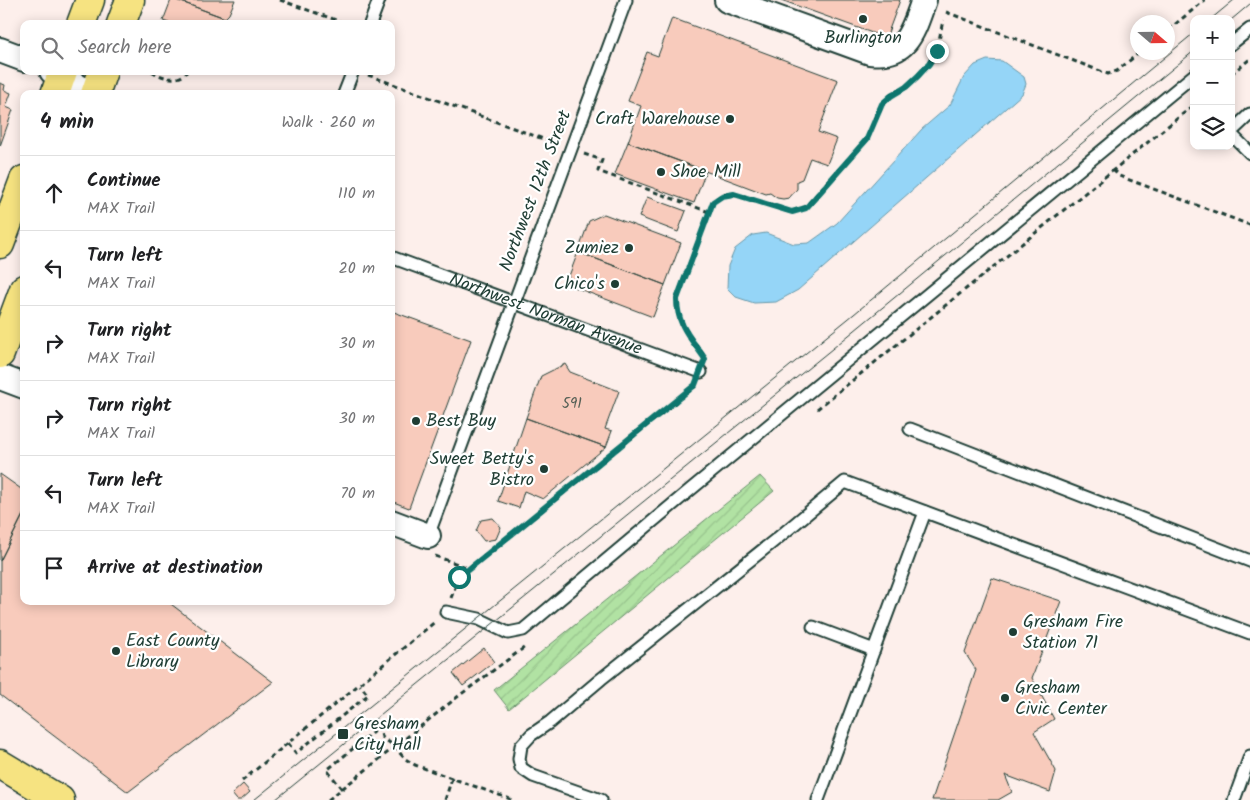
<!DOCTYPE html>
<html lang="en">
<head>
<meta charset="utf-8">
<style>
  body { margin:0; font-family:Kalam,sans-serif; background:#f2f2f2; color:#202124 }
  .controls { position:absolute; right:15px; top:15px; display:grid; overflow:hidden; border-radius:10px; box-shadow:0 2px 12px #0003 }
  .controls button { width:45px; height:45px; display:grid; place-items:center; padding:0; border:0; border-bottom:1px solid #e0e0e0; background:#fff; color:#202124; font:25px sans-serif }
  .compass { position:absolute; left:1130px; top:15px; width:45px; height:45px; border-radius:50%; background:#fff; box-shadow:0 2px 12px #0003; rotate:110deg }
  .stop { position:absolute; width:15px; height:15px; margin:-11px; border:4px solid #0f766e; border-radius:50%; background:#fff }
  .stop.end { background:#0f766e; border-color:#fff; box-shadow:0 1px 5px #0008 }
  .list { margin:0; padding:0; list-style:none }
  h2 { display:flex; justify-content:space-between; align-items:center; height:65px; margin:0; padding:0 20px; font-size:21px }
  h2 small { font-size:16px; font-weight:400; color:#757577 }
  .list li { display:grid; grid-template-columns:32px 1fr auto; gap:15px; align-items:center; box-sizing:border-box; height:75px; padding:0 20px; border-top:1px solid #e0e0e0 }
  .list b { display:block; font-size:19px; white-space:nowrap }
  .list p { margin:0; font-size:16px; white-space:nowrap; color:#757577 }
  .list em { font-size:16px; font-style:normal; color:#757577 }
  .icon { flex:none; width:28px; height:28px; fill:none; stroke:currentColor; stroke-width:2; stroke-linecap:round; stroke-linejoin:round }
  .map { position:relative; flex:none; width:1250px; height:800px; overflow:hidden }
  .search { position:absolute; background:#fff; box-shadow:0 2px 12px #0003; left:20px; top:20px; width:375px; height:55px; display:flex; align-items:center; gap:12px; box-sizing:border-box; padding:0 18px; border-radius:10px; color:#757577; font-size:19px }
  .panel { position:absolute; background:#fff; box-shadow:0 2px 12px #0003; left:20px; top:90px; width:375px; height:515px; border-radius:10px }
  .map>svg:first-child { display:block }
  .garden { fill:url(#garden-furrows); stroke:#68906c }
  .water { fill:#95d5f7; stroke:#6698a9 }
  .building { fill:#f8cbbc; stroke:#1f3d34 }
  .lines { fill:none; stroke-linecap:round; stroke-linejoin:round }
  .service-casing { stroke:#1f3d34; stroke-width:15 }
  .minor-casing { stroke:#1f3d34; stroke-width:28 }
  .primary-casing { stroke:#1f3d34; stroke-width:31 }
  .path { stroke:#1f3d34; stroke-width:3; stroke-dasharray:5 4; stroke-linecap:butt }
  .service { stroke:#fff; stroke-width:11 }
  .minor { stroke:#fff; stroke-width:24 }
  .primary { stroke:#f6e381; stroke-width:28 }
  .tram { stroke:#1f3d34; stroke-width:1 }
  .route { stroke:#0f766e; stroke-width:6 }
  .poi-dot { fill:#1f3d34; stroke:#fff; stroke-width:2 }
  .labels { text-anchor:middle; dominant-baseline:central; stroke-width:4.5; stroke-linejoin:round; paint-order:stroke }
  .number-label { font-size:15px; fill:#556056 }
  .poi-label { font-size:18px; fill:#1f3d34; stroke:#fff; text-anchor:start }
  .street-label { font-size:18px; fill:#1f3d34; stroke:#fff }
</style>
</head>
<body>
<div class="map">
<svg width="1250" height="800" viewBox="0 0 1250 800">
  <defs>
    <pattern id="garden-furrows" width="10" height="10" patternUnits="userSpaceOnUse" patternTransform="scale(1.25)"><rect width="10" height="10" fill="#b1e2a3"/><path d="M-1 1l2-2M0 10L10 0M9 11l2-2" fill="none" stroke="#98c38d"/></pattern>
  </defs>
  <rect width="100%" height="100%" fill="#fdefeb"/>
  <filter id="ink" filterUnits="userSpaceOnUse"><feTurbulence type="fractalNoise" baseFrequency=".02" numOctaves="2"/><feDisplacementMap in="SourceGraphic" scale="10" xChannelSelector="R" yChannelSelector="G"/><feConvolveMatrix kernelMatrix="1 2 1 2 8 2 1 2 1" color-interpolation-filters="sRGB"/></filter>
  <g filter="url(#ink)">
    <path class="garden" d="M760,476L774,491L509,709L494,690Z"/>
    <path class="water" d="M987,60L1002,61L1024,77L1026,84L1022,94L798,290L776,302L754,303L736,297L727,288L728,266L735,249L753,235L766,233L794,244L809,243L837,223L922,129L950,105L964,77L975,65Z"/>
    <path class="building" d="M171,0H176L225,18L220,24H172L163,21Z
      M176,0H235L229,14L225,18Z
      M781,0H900L886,38Z
      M672,18L838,80L818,132L837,139L827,164L810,158L802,179L797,181V189L789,198L783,199L777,198L770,193L766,194L628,142L641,106L628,101L647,52L658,56Z
      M0,83L5,85L4,90L11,93L6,107L13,110L0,146Z
      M628,142L706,171L694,203L615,174Z
      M647,197L686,211L678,232L639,217Z
      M604,214L681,243L665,285L578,252L589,221Z
      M578,252L665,285L653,317L566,284Z
      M391,311L471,340L409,508L391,501Z
      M565,364L570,372L619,391L605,429L612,431L606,447L526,418L541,376Z
      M526,418L606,447L543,499L524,491L519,508L498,501Z
      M0,474L24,491V513L0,561Z
      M24,513V601H167L273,682L128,792L0,695V561Z
      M493,518L501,527L496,539L484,541L476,531L481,520Z
      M992,578L1061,601L1032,678L1054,719L1034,732L1056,771L1050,792L1005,775L1012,792L998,800H932L976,670L965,653Z
      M484,648L494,662L463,686L453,673Z
      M243,784L250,792L241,800H237L232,794Z"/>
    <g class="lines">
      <defs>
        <g id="service">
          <path d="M370,24L379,0"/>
          <path d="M1231,44L1250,29"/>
          <path d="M344,94L353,71"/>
          <path d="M1231,132L1250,114"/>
          <path d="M1231,134L1250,153"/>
          <path id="s1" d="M391,257L701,372"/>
          <path d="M910,429L1250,561"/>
          <path d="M428,536L626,0"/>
          <path d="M446,612L479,619L508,633L523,630L690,490L1194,75"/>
          <path d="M813,627L874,650"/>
          <path d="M601,800L533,776L521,768L519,759L521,746L531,735L550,722L601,679L779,537L845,482L1250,633"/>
          <path d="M818,800L925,512"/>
          <path d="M1234,800L1250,756"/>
        </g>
        <path id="minor" d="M727,0L870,52C908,57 913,30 924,0
          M0,50L24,59
          M52,71L91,94
          M0,377L24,386
          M391,522L428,536"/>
        <path id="primary" d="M81,24L90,0
          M121,24L130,0
          M55,94L63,71
          M95,94L103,71
          M0,244L24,180
          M0,354L24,289
          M0,764L60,800"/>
      </defs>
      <use href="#service" class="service-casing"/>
      <use href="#minor" class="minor-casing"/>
      <use href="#primary" class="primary-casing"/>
      <path class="path" d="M280,0L347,24
        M946,12L1108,74L1117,71L1140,52
        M1168,30L1205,0
        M152,71C161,78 181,83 187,71
        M1231,74L1250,59
        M368,75L557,144
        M584,154L602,160L598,171L709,212
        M1113,170L1119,176L1250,225
        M703,355C689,335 677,324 677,299L713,202L722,195L734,194L792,212L806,207L867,139L882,104L891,95L906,87L918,76L929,64L937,51L943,20
        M817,409L1194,105
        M435,556L469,568
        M451,598L459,577L695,386
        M288,743L296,753L368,695L360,685
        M242,781L436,621
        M342,789L327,770L379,727L382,737L394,746L404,758L415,765L513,800
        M328,800L460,695L525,647
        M445,800L452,778"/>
      <use href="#service" class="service"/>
      <use href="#minor" class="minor"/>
      <use href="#primary" class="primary"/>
      <path class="tram" d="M1211,19L1234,0
        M1231,20L1250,4
        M254,800L848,319L1194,33
        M275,800L843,340L1194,51"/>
    </g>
  </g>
  <g class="lines" filter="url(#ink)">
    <path class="route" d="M459,577L695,385L705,359C691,338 677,326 677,299L713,202L722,196L734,194L792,212L806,208L867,139L882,104L891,96L906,87L918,76L929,64L937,51"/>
  </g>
  <g class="poi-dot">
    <circle cx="863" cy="19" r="5"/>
    <circle cx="730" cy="119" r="5"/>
    <circle cx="661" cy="172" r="5"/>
    <circle cx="629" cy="248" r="5"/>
    <circle cx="615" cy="284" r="5"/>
    <circle cx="416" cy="421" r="5"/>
    <circle cx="544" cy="469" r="5"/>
    <circle cx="1013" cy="632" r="5"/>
    <circle cx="116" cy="651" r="5"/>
    <circle cx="1005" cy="698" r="5"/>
    <rect x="337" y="728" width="12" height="12" rx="2.5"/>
  </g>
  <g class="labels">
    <g class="number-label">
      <text x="572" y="404">591</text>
    </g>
    <g class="poi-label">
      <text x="863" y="38" text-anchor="middle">Burlington</text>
      <text x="720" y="119" text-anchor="end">Craft Warehouse</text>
      <text x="671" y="172">Shoe Mill</text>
      <text x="619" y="248" text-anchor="end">Zumiez</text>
      <text x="605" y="284" text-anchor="end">Chico's</text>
      <text x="426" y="421">Best Buy</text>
      <text x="534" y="459" text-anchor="end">Sweet Betty's<tspan x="534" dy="21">Bistro</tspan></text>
      <text x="1023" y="622">Gresham Fire<tspan x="1023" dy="21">Station 71</tspan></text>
      <text x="126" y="641">East County<tspan x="126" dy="21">Library</tspan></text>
      <text x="1015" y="688">Gresham<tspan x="1015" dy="21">Civic Center</tspan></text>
      <text x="354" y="724">Gresham<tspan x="354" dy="21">City Hall</tspan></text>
    </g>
    <g class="street-label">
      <text transform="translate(536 191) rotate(-69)">Northwest 12th Street</text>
      <text stroke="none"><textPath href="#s1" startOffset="165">Northwest Norman Avenue</textPath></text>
    </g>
  </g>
</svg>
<div class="controls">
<button>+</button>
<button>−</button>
<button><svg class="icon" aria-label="layers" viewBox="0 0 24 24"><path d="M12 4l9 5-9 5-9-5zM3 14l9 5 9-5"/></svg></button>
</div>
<svg class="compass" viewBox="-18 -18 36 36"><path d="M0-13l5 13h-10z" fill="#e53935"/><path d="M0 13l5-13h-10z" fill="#757577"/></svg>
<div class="stop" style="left:459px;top:577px"></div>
<div class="stop end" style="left:937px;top:51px"></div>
<div class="search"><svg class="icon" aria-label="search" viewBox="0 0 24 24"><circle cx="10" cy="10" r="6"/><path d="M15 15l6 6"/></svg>Search here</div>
<section class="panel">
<h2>4 min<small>Walk · 260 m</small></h2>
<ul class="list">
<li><svg class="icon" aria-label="ahead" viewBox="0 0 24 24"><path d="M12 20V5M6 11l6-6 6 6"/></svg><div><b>Continue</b><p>MAX Trail</p></div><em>110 m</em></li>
<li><svg class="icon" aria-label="left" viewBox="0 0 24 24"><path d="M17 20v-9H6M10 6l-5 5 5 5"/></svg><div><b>Turn left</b><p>MAX Trail</p></div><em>20 m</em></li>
<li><svg class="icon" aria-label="right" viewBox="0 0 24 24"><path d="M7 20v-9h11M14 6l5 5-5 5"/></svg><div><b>Turn right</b><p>MAX Trail</p></div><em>30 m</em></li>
<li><svg class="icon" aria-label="right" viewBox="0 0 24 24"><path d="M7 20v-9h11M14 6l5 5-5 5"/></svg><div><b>Turn right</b><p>MAX Trail</p></div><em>30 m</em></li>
<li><svg class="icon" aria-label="left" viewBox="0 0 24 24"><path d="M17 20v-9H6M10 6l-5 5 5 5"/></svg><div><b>Turn left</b><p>MAX Trail</p></div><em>70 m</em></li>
<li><svg class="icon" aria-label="arrive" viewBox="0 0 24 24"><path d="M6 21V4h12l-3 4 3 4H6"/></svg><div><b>Arrive at destination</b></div></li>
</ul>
</section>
</div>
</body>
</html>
